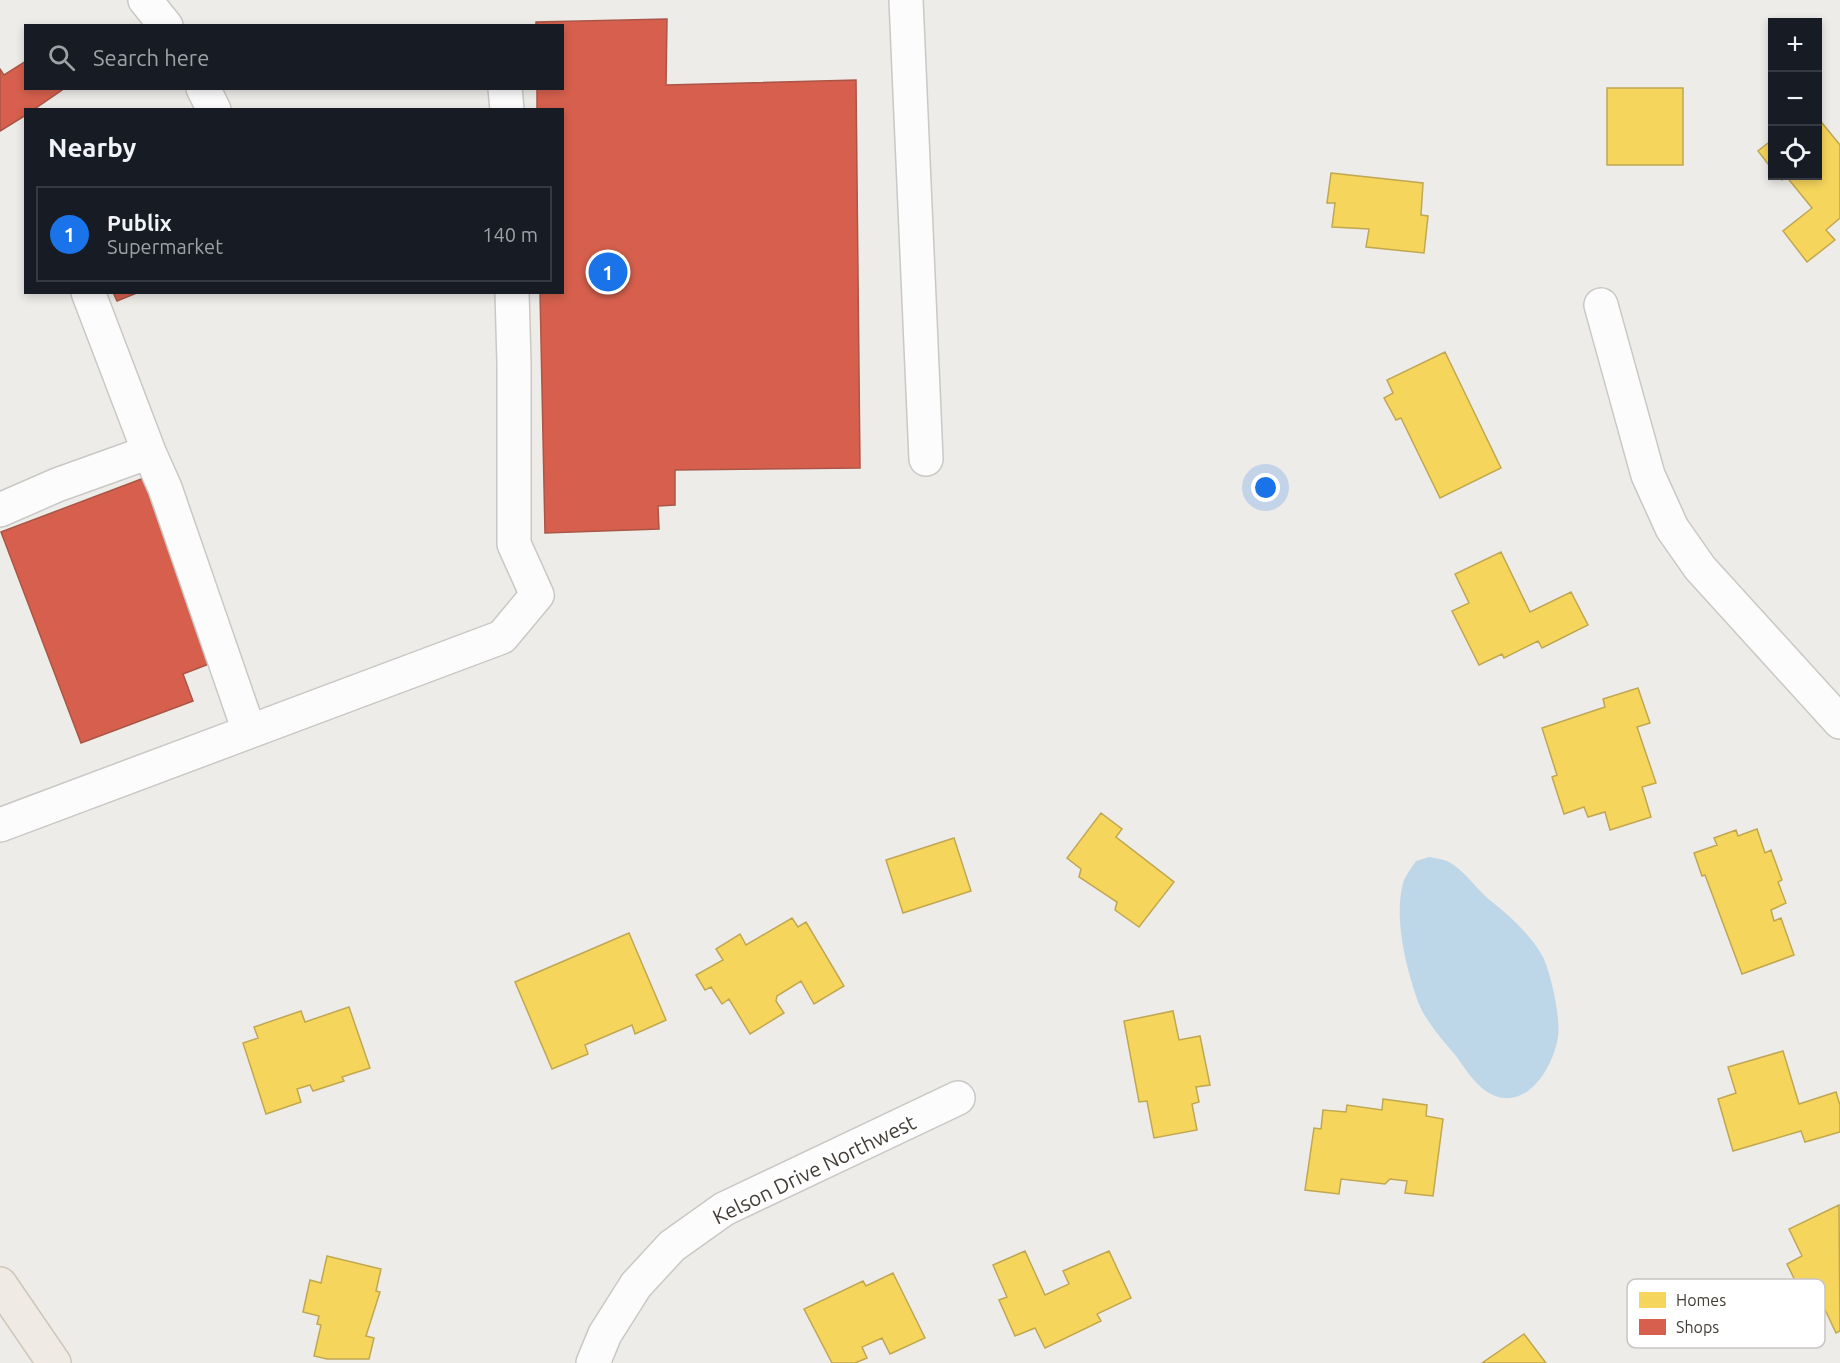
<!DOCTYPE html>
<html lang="en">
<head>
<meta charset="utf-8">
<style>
  body { margin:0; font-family:Ubuntu,sans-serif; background:#20242c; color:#f1f3f6 }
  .controls { position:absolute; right:18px; top:18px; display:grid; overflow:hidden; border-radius:0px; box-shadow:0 3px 9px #0003 }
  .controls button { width:54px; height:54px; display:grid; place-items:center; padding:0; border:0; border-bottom:2px solid #363941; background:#171b24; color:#f1f3f6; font:30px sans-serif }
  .you { position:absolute; left:1266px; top:488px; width:21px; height:21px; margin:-15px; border:4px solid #fff; border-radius:50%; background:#1a73e8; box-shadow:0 0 0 9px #1a73e833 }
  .badge { display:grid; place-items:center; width:39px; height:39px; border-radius:50%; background:#1a73e8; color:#fff; font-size:20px; font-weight:700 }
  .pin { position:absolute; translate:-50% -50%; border:3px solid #fff; box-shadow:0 2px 6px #0006 }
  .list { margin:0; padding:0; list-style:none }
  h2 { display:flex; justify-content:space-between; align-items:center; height:78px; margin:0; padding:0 24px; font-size:26px }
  h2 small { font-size:20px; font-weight:400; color:#9ea1a6 }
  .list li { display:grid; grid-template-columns:39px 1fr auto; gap:18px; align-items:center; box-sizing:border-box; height:96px; margin:0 12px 12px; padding:0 12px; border:2px solid #363941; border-radius:0px }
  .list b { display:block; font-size:22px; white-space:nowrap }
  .list p { margin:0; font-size:20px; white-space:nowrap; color:#9ea1a6 }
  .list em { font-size:20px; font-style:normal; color:#9ea1a6 }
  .icon { flex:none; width:33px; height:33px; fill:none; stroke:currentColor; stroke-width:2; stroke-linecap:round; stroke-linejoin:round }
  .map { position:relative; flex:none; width:1840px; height:1363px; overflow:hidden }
  .search { position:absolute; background:#171b24; box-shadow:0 3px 9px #0003; left:24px; top:24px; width:540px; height:66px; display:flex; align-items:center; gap:15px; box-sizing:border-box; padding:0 21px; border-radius:0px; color:#9ea1a6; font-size:22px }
  .panel { position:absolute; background:#171b24; box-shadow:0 3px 9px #0003; left:24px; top:108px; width:540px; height:186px; border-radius:0px }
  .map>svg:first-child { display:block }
  .water { fill:#bed7e8 }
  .homes { fill:#f6d55c; stroke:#c0a751; stroke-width:1.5 }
  .shops { fill:#d6604d; stroke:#aa5646; stroke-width:1.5 }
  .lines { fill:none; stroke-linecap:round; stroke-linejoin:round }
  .minor-casing { stroke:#cac8c5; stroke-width:36 }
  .major-casing { stroke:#cec7b9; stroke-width:36 }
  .minor { stroke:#fcfcfc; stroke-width:33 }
  .major { stroke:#efebe4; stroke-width:33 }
  .labels { text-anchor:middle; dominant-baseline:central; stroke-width:6; stroke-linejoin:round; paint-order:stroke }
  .street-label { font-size:21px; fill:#433d36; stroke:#fff }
  .key { fill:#fff; stroke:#c7c5c3; stroke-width:1.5 }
  .key-label { font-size:16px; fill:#433d36 }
</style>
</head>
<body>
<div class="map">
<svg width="1840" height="1363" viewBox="0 0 1840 1363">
  <rect width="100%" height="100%" fill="#eeece9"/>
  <path class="water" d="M1429,857C1435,858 1442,859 1447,861C1464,869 1476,889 1491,901C1510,916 1531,935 1543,957C1551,973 1561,1019 1558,1037C1554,1065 1528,1111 1493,1095C1477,1088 1466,1070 1456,1056C1441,1038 1423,1019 1416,996C1405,963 1393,915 1404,880C1407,873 1412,867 1416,861Z"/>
  <path class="homes" d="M1607,88H1683V165H1607Z
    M1818,118L1840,145V218L1826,230L1835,240L1807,262L1783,231L1812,208L1786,176L1782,180L1778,176H1818Z
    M1772,140V169L1758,151Z
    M1331,173L1423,183L1421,215L1428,216L1424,253L1366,247L1369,229L1332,227L1335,203H1327Z
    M1445,352L1501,468L1440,498L1401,418L1396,420L1384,398L1393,393L1387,380Z
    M1501,552L1530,612L1571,592L1588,625L1542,648L1538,641L1504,658L1502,654L1479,665L1452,611L1469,603L1455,574Z
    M1638,688L1650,723L1637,727L1656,783L1642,787L1651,817L1610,830L1605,812L1588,817L1584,807L1564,814L1552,777L1557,775L1542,728L1605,707L1603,699Z
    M1101,813L1122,829L1116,837L1174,882L1139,927L1115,910L1117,902L1079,877L1081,869L1067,858Z
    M1757,829L1765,853L1771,850L1782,880L1778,882L1786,903L1771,910L1774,921L1781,918L1794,955L1742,974L1705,875L1702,876L1694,853L1717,845L1714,838L1736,830L1738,836Z
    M954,838L971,891L903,913L886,860Z
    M792,918L798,927L806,922L844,986L814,1004L801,981L777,996L776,1001L784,1013L750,1034L729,999L722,1004L711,987L705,990L696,975L723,960L716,949L740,934L746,945Z
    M629,933L666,1020L635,1034L632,1025L585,1045L588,1054L552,1069L515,982Z
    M349,1007L370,1068L342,1077L344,1081L313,1091L310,1085L297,1089L301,1102L266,1114L243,1043L258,1038L254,1027L301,1011L305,1022Z
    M1173,1011L1179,1040L1200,1036L1210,1085L1196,1087L1199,1102L1192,1104L1197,1130L1154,1138L1147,1101L1139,1102L1124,1021Z
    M1783,1051L1799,1104L1836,1092L1840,1105V1132L1805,1142L1801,1131L1733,1151L1718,1099L1736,1093L1728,1067Z
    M1383,1099L1427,1105L1426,1116L1443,1119L1433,1196L1405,1193L1407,1181L1390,1179L1385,1184L1341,1179L1339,1194L1305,1190L1314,1128L1321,1129L1323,1110L1346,1112L1347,1105L1382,1110Z
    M1839,1205L1840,1331L1836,1333L1820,1299L1807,1305L1787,1264L1802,1256L1789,1229Z
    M1025,1251L1045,1295L1069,1284L1063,1271L1109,1251L1131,1298L1097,1314L1101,1321L1045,1348L1035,1328L1015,1336L999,1300L1007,1297L993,1265Z
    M327,1256L381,1269L376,1291L380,1292L366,1336L374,1338L369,1359H327L314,1356L321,1325L317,1324L319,1316L303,1312L310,1280L321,1283Z
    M893,1273L925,1338L890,1354L882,1338L862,1347L867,1358L855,1363H832L804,1309L863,1281L866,1286Z
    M1524,1334L1546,1363H1482Z"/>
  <path class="shops" d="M667,19L666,85L856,80L860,468L675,470V505L658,506L659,529L545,533L540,292H562V110H537V88H562V26H536V22Z
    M26,61V88H65L33,110H26V115L0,131V69L4,75Z
    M113,292H139L117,301Z
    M144,478L214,662L183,674L193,701L81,743L1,532Z"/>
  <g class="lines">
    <defs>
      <path id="minor" d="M145,0L166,26
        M906,0L926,459
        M203,88L214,110
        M505,88L507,110
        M88,292L149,452L165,488L249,731
        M1601,305L1648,475L1672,528L1700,568L1840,722
        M0,510L57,485L149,452
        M0,825L502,637L537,595L514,544V363L512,292
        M593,1363L605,1334L636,1285L672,1246L724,1209L958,1098"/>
      <path id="major" d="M0,1284L54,1363"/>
    </defs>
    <use href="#minor" class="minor-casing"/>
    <use href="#major" class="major-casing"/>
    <use href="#minor" class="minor"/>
    <use href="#major" class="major"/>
  </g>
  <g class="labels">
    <g class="street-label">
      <text transform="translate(814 1169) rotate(-26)">Kelson Drive Northwest</text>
    </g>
  </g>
  <rect x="1627" y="1279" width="198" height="69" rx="9" class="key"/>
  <rect x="1639" y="1292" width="27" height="16" fill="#f6d55c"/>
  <rect x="1639" y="1319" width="27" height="16" fill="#d6604d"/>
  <g class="key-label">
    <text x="1676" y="1306">Homes</text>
    <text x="1676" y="1333">Shops</text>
  </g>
</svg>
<div class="controls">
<button>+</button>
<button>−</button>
<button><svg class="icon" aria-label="locate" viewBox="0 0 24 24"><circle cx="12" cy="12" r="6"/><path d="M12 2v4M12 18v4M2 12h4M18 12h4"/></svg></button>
</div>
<div class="you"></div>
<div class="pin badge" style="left:608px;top:272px">1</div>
<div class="search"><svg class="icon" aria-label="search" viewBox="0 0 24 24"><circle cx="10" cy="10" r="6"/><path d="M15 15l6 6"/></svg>Search here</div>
<section class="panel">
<h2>Nearby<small></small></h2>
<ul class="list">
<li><span class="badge">1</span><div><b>Publix</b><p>Supermarket</p></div><em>140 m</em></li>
</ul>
</section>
</div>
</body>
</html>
